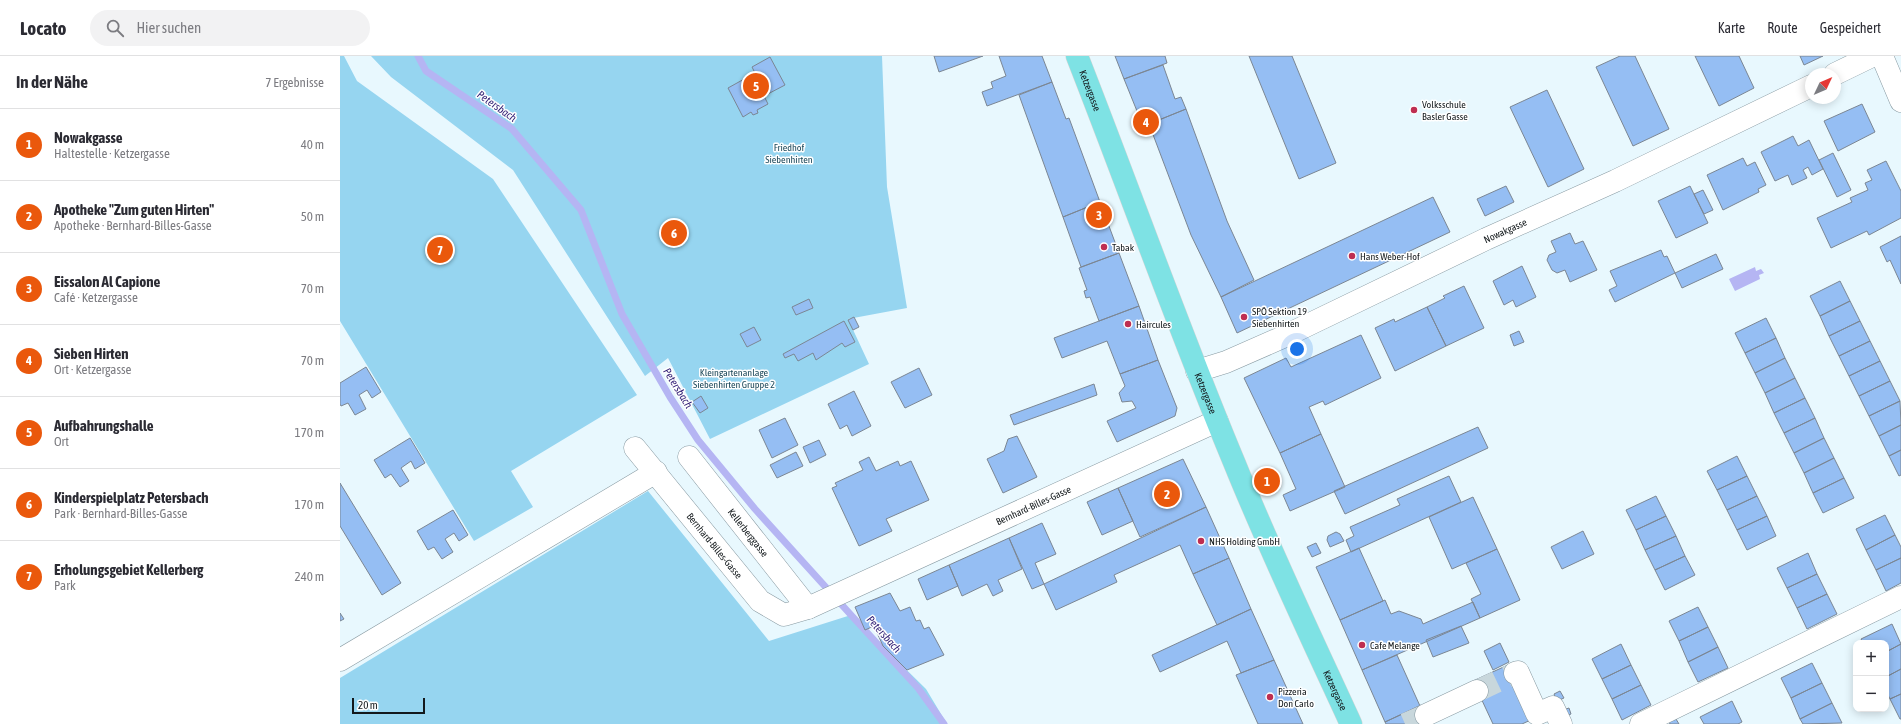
<!DOCTYPE html>
<html lang="de">
<head>
<meta charset="utf-8">
<style>
  body { margin:0; font-family:"Asap Condensed",sans-serif; background:#f2f2f3; color:#2b2b33 }
  .controls { position:absolute; right:12px; bottom:12px; display:grid; overflow:hidden; border-radius:8px; box-shadow:0 2px 10px #0003 }
  .controls button { width:36px; height:36px; display:grid; place-items:center; padding:0; border:0; border-bottom:1px solid #e1e1e2; background:#fff; color:#2b2b33; font:20px sans-serif }
  .compass { position:absolute; left:1465px; top:12px; width:36px; height:36px; border-radius:50%; background:#fff; box-shadow:0 2px 10px #0003; rotate:46deg }
  .scale { position:absolute; left:12px; bottom:10px; width:73px; box-sizing:border-box; padding-left:4px; border:2px solid #13191c; border-top:0; font-size:11px; line-height:14px; white-space:nowrap; color:#13191c; -webkit-text-stroke:3px #fff; paint-order:stroke }
  .you { position:absolute; left:957px; top:293px; width:14px; height:14px; margin:-10px; border:3px solid #fff; border-radius:50%; background:#1a73e8; box-shadow:0 0 0 6px #1a73e833 }
  .badge { display:grid; place-items:center; width:26px; height:26px; border-radius:50%; background:#ea580c; color:#fff; font-size:13px; font-weight:700 }
  .pin { position:absolute; translate:-50% -50%; border:2px solid #fff; box-shadow:0 1px 4px #0006 }
  .list { margin:0; padding:0; list-style:none }
  h2 { display:flex; justify-content:space-between; align-items:center; height:52px; margin:0; padding:0 16px; font-size:17px }
  h2 small { font-size:13px; font-weight:400; color:#7c7c81 }
  .list li { display:grid; grid-template-columns:26px 1fr auto; gap:12px; align-items:center; box-sizing:border-box; height:72px; padding:0 16px; border-top:1px solid #e1e1e2 }
  .list b { display:block; font-size:15px; white-space:nowrap }
  .list p { margin:0; font-size:13px; white-space:nowrap; color:#7c7c81 }
  .list em { font-size:13px; font-style:normal; color:#7c7c81 }
  .icon { flex:none; width:22px; height:22px; fill:none; stroke:currentColor; stroke-width:2; stroke-linecap:round; stroke-linejoin:round }
  .map { position:relative; flex:none; width:1561px; height:668px; overflow:hidden }
  header { display:flex; align-items:center; gap:24px; box-sizing:border-box; height:56px; padding:0 20px; background:#fff; border-bottom:1px solid #e1e1e2 }
  header strong { font-size:19px }
  nav { display:flex; gap:22px; margin-inline-start:auto; font-size:14px }
  .search { width:280px; height:36px; background:#f2f2f3; display:flex; align-items:center; gap:10px; box-sizing:border-box; padding:0 14px; border-radius:22px; color:#7c7c81; font-size:15px }
  main { display:flex }
  aside { flex:1; background:#fff }
  .map>svg:first-child { display:block }
  .green { fill:#96d5f0 }
  .water { fill:#b5b5f3 }
  .lines { fill:none; stroke-linecap:round; stroke-linejoin:round }
  .stream { stroke:#b5b5f3; stroke-width:7 }
  .building { fill:#95bef3; stroke:#7b8693 }
  .minor-tunnel { stroke:#c8d7dc; stroke-width:22; stroke-dasharray:22 11; stroke-linecap:butt }
  .minor-casing { stroke:#889aa2; stroke-width:23 }
  .major-casing { stroke:#d5d6d6; stroke-width:23 }
  .minor { stroke:#fff; stroke-width:22 }
  .major { stroke:#7ee2e4; stroke-width:22 }
  .poi-dot { fill:#be2e51; stroke:#fff; stroke-width:1.5 }
  .labels { text-anchor:middle; dominant-baseline:central; stroke-width:3; stroke-linejoin:round; paint-order:stroke }
  .street-label { font-size:10px; fill:#13191c; stroke:#fff }
  .poi-label { font-size:10px; fill:#13191c; stroke:#fff; text-anchor:start }
  .park-label { font-size:10px; fill:#1e4a5b; stroke:#fff }
  .water-label { font-size:11px; font-style:italic; fill:#2f1d74; stroke:#fff }
</style>
</head>
<body>
<header>
<strong>Locato</strong>
<div class="search"><svg class="icon" aria-label="search" viewBox="0 0 24 24"><circle cx="10" cy="10" r="6"/><path d="M15 15l6 6"/></svg>Hier suchen</div>
<nav><a>Karte</a><a>Route</a><a>Gespeichert</a></nav>
</header>
<main>
<aside>
<h2>In der Nähe<small>7 Ergebnisse</small></h2>
<ul class="list">
<li><span class="badge">1</span><div><b>Nowakgasse</b><p>Haltestelle · Ketzergasse</p></div><em>40 m</em></li>
<li><span class="badge">2</span><div><b>Apotheke &quot;Zum guten Hirten&quot;</b><p>Apotheke · Bernhard-Billes-Gasse</p></div><em>50 m</em></li>
<li><span class="badge">3</span><div><b>Eissalon Al Capione</b><p>Café · Ketzergasse</p></div><em>70 m</em></li>
<li><span class="badge">4</span><div><b>Sieben Hirten</b><p>Ort · Ketzergasse</p></div><em>70 m</em></li>
<li><span class="badge">5</span><div><b>Aufbahrungshalle</b><p>Ort</p></div><em>170 m</em></li>
<li><span class="badge">6</span><div><b>Kinderspielplatz Petersbach</b><p>Park · Bernhard-Billes-Gasse</p></div><em>170 m</em></li>
<li><span class="badge">7</span><div><b>Erholungsgebiet Kellerberg</b><p>Park</p></div><em>240 m</em></li>
</ul>
</aside>
<div class="map">
<svg width="1561" height="668" viewBox="0 0 1561 668">
  <rect width="100%" height="100%" fill="#e8f8fe"/>
  <path class="green" d="M0,0H4L17,25L153,123L297,339L171,415L193,451L134,485L0,265Z
    M31,0H542L547,131L567,252L508,263L529,308L370,383L328,302L305,320L173,114L51,21Z
    M308,435L429,585L511,559L586,633L607,668H0V622Z"/>
  <path class="water" d="M1415,211L1416,215L1421,213L1424,217L1419,219L1420,223L1395,235L1389,223Z"/>
  <g class="lines">
    <path class="stream" d="M78,0L86,15L172,73L241,154L282,258L330,341L358,384L415,453L511,559L578,632L604,668"/>
  </g>
  <path class="building" d="M594,0H643L599,16Z
    M659,0H702L712,26L647,50L642,36L653,32L651,26L666,20Z
    M775,0H825L827,7L784,23Z
    M909,0H952L996,107L959,123Z
    M1280,0H1295L1329,73L1293,90L1256,11Z
    M1355,0H1399L1414,32L1379,50Z
    M1460,0H1483L1464,9Z
    M430,1L445,29L424,40L428,48L417,54L418,57L413,59L411,56L403,61L388,32L415,17L412,11Z
    M823,9L835,43L841,41L846,53L809,68L805,58L799,60L784,23Z
    M712,26L726,63L729,62L760,146L723,161L679,39Z
    M1207,34L1244,113L1208,131L1170,51Z
    M1522,48L1535,76L1498,95L1484,65Z
    M846,53L887,165L914,224L881,241L851,179L809,68Z
    M1453,80L1458,90L1469,84L1483,113L1472,119L1468,111L1463,114L1467,122L1452,129L1448,119L1435,125L1421,96Z
    M1493,97L1511,134L1497,141L1479,104Z
    M1403,102L1407,110L1415,106L1426,129L1418,133L1419,136L1383,154L1367,119Z
    M1546,105L1561,135V162L1529,179L1527,175L1491,192L1477,162L1512,146L1510,142L1528,134L1525,127L1532,124L1527,114Z
    M1166,130L1174,146L1145,160L1137,143Z
    M1350,130L1368,167L1336,182L1318,145Z
    M1363,134L1373,154L1364,158L1354,138Z
    M1093,141L1110,176L897,277L881,241Z
    M760,146L779,197L741,211L723,161Z
    M1230,177L1235,188L1243,185L1257,214L1230,226L1225,214L1217,217L1212,214L1207,204L1209,199L1216,196L1211,185Z
    M1561,180V228L1550,204L1547,206L1540,191Z
    M1321,194L1324,201L1327,200L1335,217L1275,246L1269,234L1277,230L1270,215Z
    M779,197L799,250L759,265L750,241L746,242L744,235L747,234L739,212Z
    M1376,198L1383,213L1342,232L1335,217Z
    M1182,210L1196,241L1176,251L1173,244L1164,249L1153,225Z
    M1500,225L1510,245L1480,260L1470,240Z
    M1124,230L1144,272L1106,290L1087,251L1105,242L1103,240Z
    M469,243L473,252L456,259L452,251Z
    M1510,245L1520,265L1489,280L1480,260Z
    M799,250L818,304L780,318L767,285L722,302L714,282Z
    M1087,251L1106,290L1055,315L1035,272L1054,263L1055,266Z
    M514,261L519,271L513,274L508,264Z
    M1426,262L1436,282L1405,297L1395,277Z
    M504,265L515,286L505,291L502,287L476,304L473,297L458,305L454,298L445,302L443,298Z
    M1520,265L1530,285L1499,300L1489,280Z
    M414,271L421,284L407,291L400,278Z
    M1179,275L1184,286L1174,290L1170,279Z
    M1021,279L1041,322L985,349L983,345L969,351L981,378L940,397L904,322L946,302L951,311Z
    M1436,282L1445,302L1415,317L1405,297Z
    M1530,285L1540,305L1509,320L1499,300Z
    M1445,302L1455,322L1425,337L1415,317Z
    M818,304L837,352L835,360L777,386L767,365L796,352L792,345L782,346L779,337L785,330L780,318Z
    M1540,305L1550,325L1519,340L1509,320Z
    M26,311L41,336L32,342L27,334L19,339L26,353L15,359L8,347L1,350L0,348V327Z
    M579,312L592,339L565,352L551,326Z
    M1455,322L1465,342L1434,357L1425,337Z
    M1550,325L1560,345L1529,360L1519,340Z
    M754,328L757,339L674,369L670,359Z
    M514,335L531,370L512,380L507,369L500,373L488,348Z
    M361,340L368,352L360,357L352,346Z
    M1465,342L1475,362L1444,377L1434,357Z
    M1560,345L1561,369L1539,380L1529,360Z
    M445,362L458,389L432,402L419,374Z
    M1475,362L1484,382L1454,397L1444,377Z
    M1561,369V394L1549,400L1539,380Z
    M1138,371L1148,392L1005,458L994,435Z
    M981,378L1005,431L950,455L943,439L956,433L940,397Z
    M677,380L697,421L663,437L647,403L664,395L668,383Z
    M70,382L85,407L75,413L71,405L61,412L69,425L60,431L51,418L45,422L34,404Z
    M1484,382L1494,402L1464,417L1454,397Z
    M479,384L486,399L470,407L463,391Z
    M1561,394V419L1559,420L1549,400Z
    M456,396L463,410L437,422L430,409Z
    M1397,400L1407,420L1377,434L1367,415Z
    M529,401L536,415L558,405L560,410L571,405L589,444L546,463L552,475L519,490L492,432L497,430L495,427L523,414L519,406Z
    M1494,402L1504,422L1473,437L1464,417Z
    M843,403L866,451L800,481L778,432Z
    M1109,420L1121,446L1011,496L1006,484L1014,480L1010,471L1060,449L1057,443Z
    M1407,420L1417,440L1387,454L1377,434Z
    M1504,422L1514,442L1483,457L1473,437Z
    M0,427L61,527L42,539L0,470Z
    M778,432L793,465L762,479L747,446Z
    M1316,440L1326,460L1296,474L1286,454Z
    M1417,440L1427,460L1397,474L1387,454Z
    M1133,441L1157,493L1112,513L1089,461Z
    M866,451L889,502L853,518L840,489L774,519L777,526L716,554L704,528Z
    M113,454L128,479L119,485L114,477L105,483L113,496L102,503L94,491L88,494L77,475Z
    M1545,459L1555,479L1526,494L1516,473Z
    M1326,460L1336,480L1305,494L1296,474Z
    M1427,460L1436,480L1407,494L1397,474Z
    M702,467L716,498L695,507L704,528L692,533L669,482Z
    M1243,475L1254,498L1222,513L1211,491Z
    M996,476L1000,478L1004,485L990,491L987,484L988,480Z
    M1555,479L1561,491V502L1536,514L1526,494Z
    M1336,480L1345,500L1315,514L1305,494Z
    M669,482L682,513L658,524L663,535L653,540L647,528L622,540L609,509Z
    M976,487L981,497L972,501L967,491Z
    M1019,492L1043,545L1000,564L976,511Z
    M1157,493L1180,544L1140,562L1131,543L1141,538L1126,507Z
    M1468,497L1477,518L1447,532L1437,512Z
    M1345,500L1355,519L1325,534L1315,514Z
    M889,502L911,553L877,569L853,518Z
    M1561,502V527L1546,535L1536,514Z
    M609,509L618,530L587,544L578,523Z
    M1477,518L1487,538L1457,552L1447,532Z
    M550,537L560,555L570,551L576,565L580,564L584,573L589,571L604,599L567,614L543,590L534,570L525,574L515,551Z
    M1487,538L1497,558L1467,573L1457,552Z
    M1045,544L1051,558L1059,555L1081,563L1083,568L1133,546L1140,562L1022,614L1000,564Z
    M1358,551L1368,571L1339,585L1329,565Z
    M911,553L934,604L901,617L887,585L820,616L812,599Z
    M0,557L4,563L0,565Z
    M1552,568L1561,588L1546,596V587H1523L1521,583Z
    M1121,570L1129,587L1093,601L1086,584Z
    M1368,571L1378,591L1348,606L1339,585Z
    M1160,587L1169,606L1153,614L1144,595Z
    M1281,588L1291,609L1262,623L1252,603Z
    M1561,588V613L1546,621V596Z
    M1378,591L1388,612L1358,626L1348,606Z
    M1057,599L1080,650L1045,666L1022,614Z
    M934,604L963,668H918L896,619Z
    M1472,607L1482,627L1451,642L1441,622Z
    M1170,608L1195,662L1182,668H1153L1133,625Z
    M1291,609L1301,629L1272,643L1262,623Z
    M1561,613V638L1550,643L1546,635V621Z
    M1482,627L1492,647L1460,663L1451,642Z
    M1301,629L1311,649L1282,664L1272,643Z
    M1220,635L1224,642L1217,645L1214,638Z
    M1561,638V663H1560L1550,643Z
    M1392,645L1402,666L1398,668H1364L1360,661Z
    M1492,647L1502,667L1463,668L1460,663Z
    M1081,649L1090,668H1046L1045,666Z
    M1229,652L1231,658L1226,660L1223,654Z
    M1336,663L1339,668H1330L1329,666Z"/>
  <g class="lines">
    <path class="minor-tunnel" d="M1137,635L1175,617
      M1065,668L1086,659"/>
    <defs>
      <g id="minor">
        <path d="M1542,0L1561,45"/>
        <path d="M1495,18L1532,0"/>
        <path id="s1" d="M857,315L886,306L943,281L1146,183L1275,125L1471,30"/>
        <path id="s2" d="M295,392L420,545L444,559L468,552L877,365"/>
        <path id="s3" d="M349,401L468,552"/>
        <path d="M0,604L316,416"/>
        <path d="M1175,617L1178,616L1197,658L1213,651L1221,668"/>
        <path d="M1086,659L1137,635"/>
        <path d="M1301,668L1561,541"/>
      </g>
      <g id="major">
        <path id="s4" d="M737,0C790,135 838,272 894,406C930,495 971,581 1011,668"/>
      </g>
    </defs>
    <use href="#minor" class="minor-casing"/>
    <use href="#major" class="major-casing"/>
    <use href="#minor" class="minor"/>
    <use href="#major" class="major"/>
  </g>
  <g class="poi-dot">
    <circle cx="1074" cy="54" r="4"/>
    <circle cx="764" cy="191" r="4"/>
    <circle cx="1012" cy="200" r="4"/>
    <circle cx="904" cy="261" r="4"/>
    <circle cx="788" cy="268" r="4"/>
    <circle cx="861" cy="485" r="4"/>
    <circle cx="1022" cy="589" r="4"/>
    <circle cx="930" cy="641" r="4"/>
  </g>
  <g class="labels">
    <g class="street-label">
      <text stroke="none"><textPath href="#s4" startOffset="37">Ketzergasse</textPath></text>
      <text stroke="none"><textPath href="#s1" startOffset="339">Nowakgasse</textPath></text>
      <text stroke="none"><textPath href="#s4" startOffset="361">Ketzergasse</textPath></text>
      <text stroke="none"><textPath href="#s2" startOffset="498">Bernhard-Billes-Gasse</textPath></text>
      <text stroke="none"><textPath href="#s3" startOffset="96">Kellerberggasse</textPath></text>
      <text stroke="none"><textPath href="#s2" startOffset="126">Bernhard-Billes-Gasse</textPath></text>
      <text stroke="none"><textPath href="#s4" startOffset="685">Ketzergasse</textPath></text>
    </g>
    <g class="poi-label">
      <text x="1082" y="48">Volksschule<tspan x="1082" dy="12">Basler Gasse</tspan></text>
      <text x="772" y="191">Tabak</text>
      <text x="1020" y="200">Hans Weber-Hof</text>
      <text x="912" y="255">SPÖ Sektion 19<tspan x="912" dy="12">Siebenhirten</tspan></text>
      <text x="796" y="268">Haircules</text>
      <text x="869" y="485">NHS Holding GmbH</text>
      <text x="1030" y="589">Cafe Melange</text>
      <text x="938" y="635">Pizzeria<tspan x="938" dy="12">Don Carlo</tspan></text>
    </g>
    <g class="park-label">
      <text x="449" y="91">Friedhof<tspan x="449" dy="12">Siebenhirten</tspan></text>
      <text x="394" y="316">Kleingartenanlage<tspan x="394" dy="12">Siebenhirten Gruppe 2</tspan></text>
    </g>
    <g class="water-label">
      <text transform="translate(157 50) rotate(35)">Petersbach</text>
      <text transform="translate(338 332) rotate(58)">Petersbach</text>
      <text transform="translate(544 578) rotate(48)">Petersbach</text>
    </g>
  </g>
</svg>
<div class="controls">
<button>+</button>
<button>−</button>
</div>
<svg class="compass" viewBox="-18 -18 36 36"><path d="M0-13l5 13h-10z" fill="#e53935"/><path d="M0 13l5-13h-10z" fill="#7c7c81"/></svg>
<div class="scale">20 m</div>
<div class="you"></div>
<div class="pin badge" style="left:927px;top:425px">1</div>
<div class="pin badge" style="left:827px;top:438px">2</div>
<div class="pin badge" style="left:759px;top:159px">3</div>
<div class="pin badge" style="left:806px;top:66px">4</div>
<div class="pin badge" style="left:416px;top:30px">5</div>
<div class="pin badge" style="left:334px;top:177px">6</div>
<div class="pin badge" style="left:100px;top:194px">7</div>
</div>
</main>
</body>
</html>
